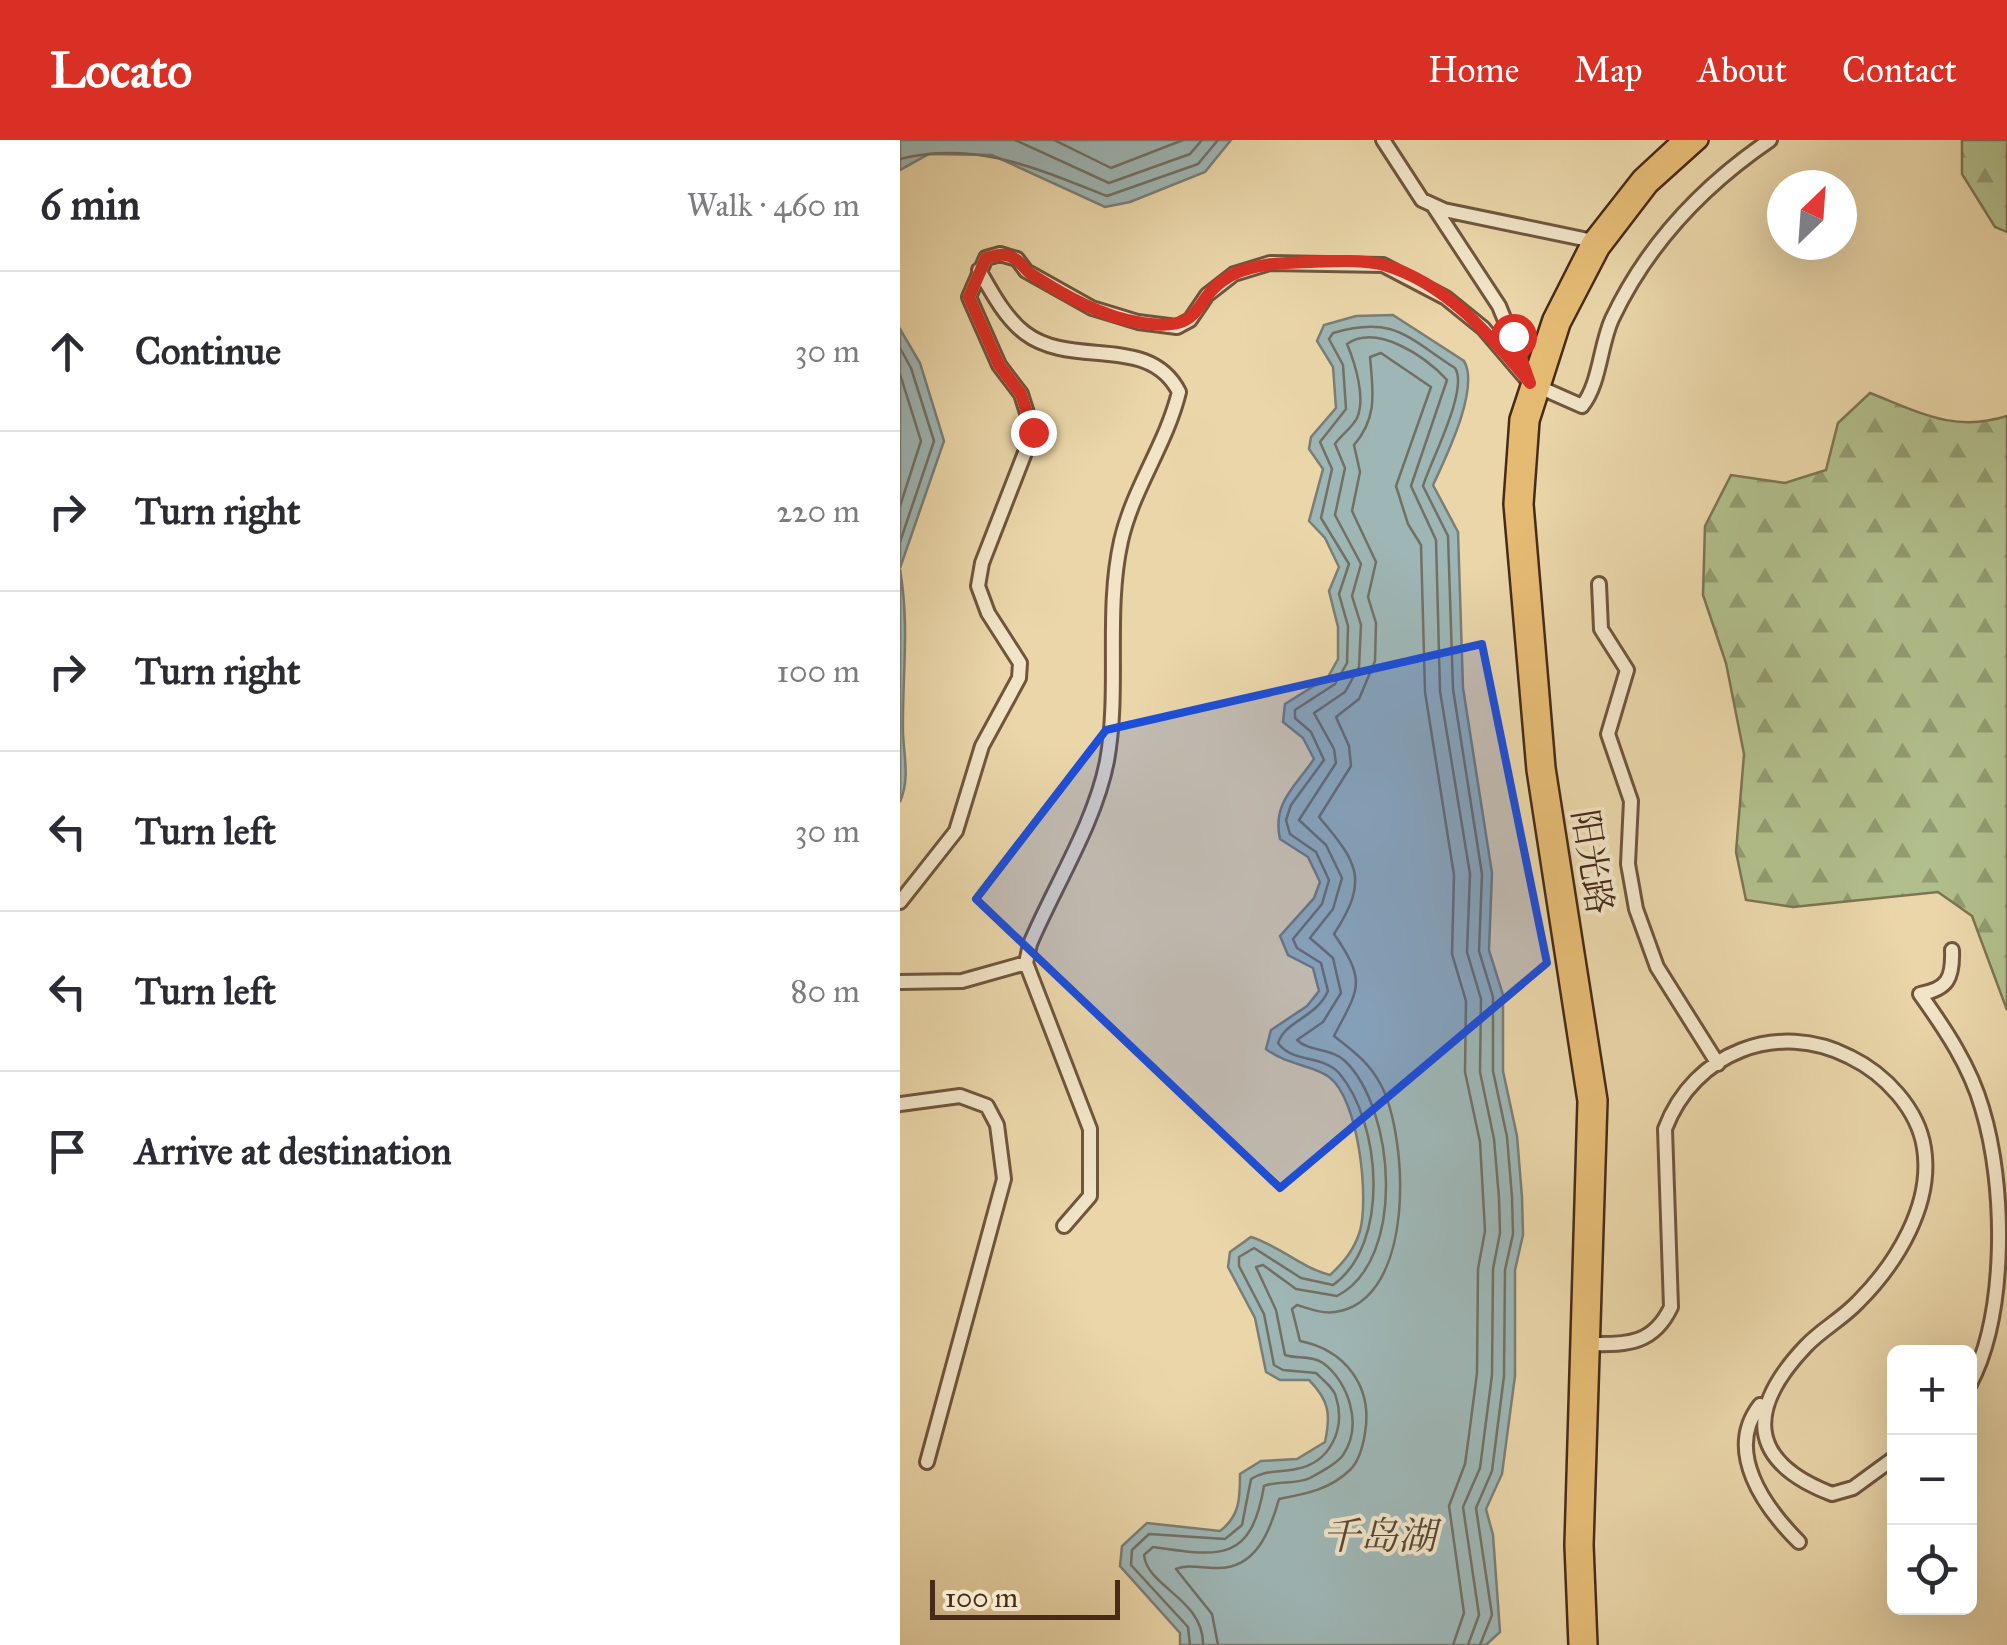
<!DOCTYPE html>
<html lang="en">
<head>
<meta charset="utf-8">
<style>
  body { margin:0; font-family:"IM FELL Great Primer","Noto Serif SC",serif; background:#f7f7f7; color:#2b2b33 }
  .controls { position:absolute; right:30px; bottom:30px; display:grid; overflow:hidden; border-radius:15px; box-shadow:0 10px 40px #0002 }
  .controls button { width:90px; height:90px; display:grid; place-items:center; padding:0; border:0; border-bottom:2px solid #e1e1e2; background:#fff; color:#2b2b33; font:50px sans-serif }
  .compass { position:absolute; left:867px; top:30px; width:90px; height:90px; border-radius:50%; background:#fff; box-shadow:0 10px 40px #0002; rotate:25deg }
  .scale { position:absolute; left:30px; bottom:25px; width:190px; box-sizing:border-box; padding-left:10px; border:5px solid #472a18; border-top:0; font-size:28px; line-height:35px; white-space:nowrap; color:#472a18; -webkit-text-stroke:8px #f1e4c7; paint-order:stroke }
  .stop { position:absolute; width:30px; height:30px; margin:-22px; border:8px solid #d93025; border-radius:50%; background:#fff }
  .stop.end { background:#d93025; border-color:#fff; box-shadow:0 2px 10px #0008 }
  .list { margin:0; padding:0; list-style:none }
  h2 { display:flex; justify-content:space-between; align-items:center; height:130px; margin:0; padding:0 40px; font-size:42px }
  h2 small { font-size:32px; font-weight:400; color:#7c7c81 }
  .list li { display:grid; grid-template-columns:65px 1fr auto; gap:30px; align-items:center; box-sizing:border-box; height:160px; padding:0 40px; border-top:2px solid #e1e1e2 }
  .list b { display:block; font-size:38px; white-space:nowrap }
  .list em { font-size:32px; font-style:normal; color:#7c7c81 }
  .icon { flex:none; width:55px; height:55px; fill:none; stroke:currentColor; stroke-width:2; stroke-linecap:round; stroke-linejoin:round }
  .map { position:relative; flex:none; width:1107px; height:1505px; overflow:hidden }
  header { display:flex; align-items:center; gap:60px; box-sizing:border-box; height:140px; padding:0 50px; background:#d93025; color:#fff }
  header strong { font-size:48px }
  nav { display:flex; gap:55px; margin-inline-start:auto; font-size:35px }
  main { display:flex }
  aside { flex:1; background:#fff }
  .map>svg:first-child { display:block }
  .forest { fill:url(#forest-firs); stroke:#7c7452; stroke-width:2.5 }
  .water { fill:#9eb6b5; stroke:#7b7e76; stroke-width:2.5 }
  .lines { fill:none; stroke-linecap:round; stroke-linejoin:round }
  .shore { stroke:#727066; stroke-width:2.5 }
  .minor-casing { stroke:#70553c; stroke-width:18 }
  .major-casing { stroke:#472a18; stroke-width:20 }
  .minor { stroke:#f1e4c7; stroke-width:12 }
  .major { stroke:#e5bb74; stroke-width:15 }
  .route { stroke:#d93025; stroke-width:12 }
  .marked { fill:#1d4ed8; fill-opacity:0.2; stroke:#1d4ed8; stroke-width:8; stroke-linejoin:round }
  .labels { text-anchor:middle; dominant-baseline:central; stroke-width:8; stroke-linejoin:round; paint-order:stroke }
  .street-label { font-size:35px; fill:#472a18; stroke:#f1e4c7 }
  .water-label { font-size:38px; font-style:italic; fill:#584637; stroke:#f1e4c7 }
</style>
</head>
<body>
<header>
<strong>Locato</strong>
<nav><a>Home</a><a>Map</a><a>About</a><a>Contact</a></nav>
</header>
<main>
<aside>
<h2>6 min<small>Walk · 460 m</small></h2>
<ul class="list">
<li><svg class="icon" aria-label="ahead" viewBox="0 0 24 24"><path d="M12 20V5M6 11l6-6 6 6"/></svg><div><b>Continue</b></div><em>30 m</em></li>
<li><svg class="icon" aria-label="right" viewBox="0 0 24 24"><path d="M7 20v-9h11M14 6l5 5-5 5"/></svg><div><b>Turn right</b></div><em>220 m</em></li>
<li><svg class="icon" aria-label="right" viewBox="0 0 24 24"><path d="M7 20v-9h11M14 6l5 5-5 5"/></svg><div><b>Turn right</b></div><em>100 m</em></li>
<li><svg class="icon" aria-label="left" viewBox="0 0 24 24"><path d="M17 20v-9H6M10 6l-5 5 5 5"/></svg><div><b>Turn left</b></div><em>30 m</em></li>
<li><svg class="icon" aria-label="left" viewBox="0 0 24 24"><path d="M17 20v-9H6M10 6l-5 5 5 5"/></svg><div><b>Turn left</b></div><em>80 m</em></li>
<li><svg class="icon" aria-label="arrive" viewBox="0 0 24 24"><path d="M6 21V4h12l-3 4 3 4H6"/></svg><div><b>Arrive at destination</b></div></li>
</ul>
</aside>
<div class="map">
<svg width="1107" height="1505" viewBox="0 0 1107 1505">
  <defs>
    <pattern id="forest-firs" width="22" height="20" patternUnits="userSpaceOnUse" patternTransform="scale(2.5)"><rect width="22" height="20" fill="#b1bf8c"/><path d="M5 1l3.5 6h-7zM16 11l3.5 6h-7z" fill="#929b71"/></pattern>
  </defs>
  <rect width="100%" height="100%" fill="#ead6a9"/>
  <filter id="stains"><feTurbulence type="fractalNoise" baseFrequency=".002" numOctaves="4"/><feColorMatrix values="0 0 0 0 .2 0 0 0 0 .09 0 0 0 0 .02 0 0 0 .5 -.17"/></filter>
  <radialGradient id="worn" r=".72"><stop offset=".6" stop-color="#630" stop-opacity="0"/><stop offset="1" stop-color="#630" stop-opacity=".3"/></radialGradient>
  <path class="forest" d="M1062,0H1107V92L1095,87L1062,34Z
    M970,253C1019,272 1054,293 1107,276V870L1072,776L1038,752L893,767L846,760L836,712L844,614L826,523L803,455L805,386L831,335L885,343L926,330L938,283Z"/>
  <path class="water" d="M0,0H331L305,32L230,62L205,67L92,15L29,14L0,30Z
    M493,175L564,221C580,248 546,317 533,345L558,392L563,548L592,733L589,810L603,855V931L617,996L622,1057L623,1095L615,1130V1236L602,1334L586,1369L593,1395L600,1492L586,1505H280V1493L220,1426L222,1406L247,1383L320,1391C340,1376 340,1358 340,1334L361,1321L397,1319L425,1302C431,1274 429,1260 409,1240H380L366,1232L355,1178L328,1127L330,1112L351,1097C380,1106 400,1127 430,1135C444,1122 454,1110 460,1091C469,1058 459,959 429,937C414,925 388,926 366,909L371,890L407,866L419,851L413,828L388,815L380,796L414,758L420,742L408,717L380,699C372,663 395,647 414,619L403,598L383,582L385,564L428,537L438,519V487L429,451L439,427L425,398L409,381L423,329L409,309L411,297L436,268L433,227L417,201L424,185L456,176Z
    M0,189L20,223L44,301L0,428Z
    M0,429C10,489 2,534 3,593C4,618 10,638 0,662Z"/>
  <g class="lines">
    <path class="shore" d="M115,0L209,43L290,14L302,0
      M154,0L211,28L283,0
      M0,19C76,0 138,29 207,56L298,24L318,0
      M0,208L11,228L34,301L0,402
      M0,234L21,301L0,366
      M290,1505L288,1487L231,1425L232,1410L249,1394L325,1399L342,1385L351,1339C367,1329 379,1333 396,1329C430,1323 446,1289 436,1257C434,1248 423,1240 416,1233L383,1230L374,1225L364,1174L339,1126V1117L354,1108L401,1138L433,1145C491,1104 481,982 439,933C423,915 392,923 378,903C386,880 416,878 428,851L421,823L397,808L393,799L422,764L429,740L416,712L390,694L386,680L391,665L424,620L411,592L395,578V570L435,544L447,523L448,486L439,454L449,424L421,378L432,329L420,302L446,269L443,225L429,199L433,193C493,175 507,197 555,228C569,249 531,320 523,346L548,396L553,549L582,734L579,811L593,857V931L607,997L612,1057L613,1094L605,1130L604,1236L592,1331L576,1368L592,1475L580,1505
      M303,1505C304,1459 247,1447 244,1415L253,1407C321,1417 351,1422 364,1346C378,1340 396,1345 410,1338C420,1332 436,1325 443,1315C463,1286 449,1242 423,1223C411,1215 396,1219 385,1215L376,1170L356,1127L363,1125L396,1149L437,1156C507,1120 495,969 445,921C432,908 409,912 397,900L423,882L441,853L433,818L410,798L433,769L442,738L426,705L399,680L436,623L434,609L414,573L445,552L459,527L461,485L452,456L461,424L435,375L445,328L435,304C441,295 452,288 457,278C466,258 455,223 447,204C477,183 526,217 547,240L511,346L536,400L540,551L570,734L567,812L581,859L580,932L594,999L599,1058L600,1093L593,1129L592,1235L580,1328L563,1367L579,1475L568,1505
      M318,1505L312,1474L276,1429C287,1424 302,1428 315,1428C356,1430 370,1391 379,1359C405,1354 430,1350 451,1329C460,1319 463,1306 465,1293C473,1246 445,1210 400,1201L392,1169L397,1165C410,1169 422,1174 435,1172C517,1160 508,997 481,945C469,922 452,910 434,896C458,849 468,843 434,794C470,739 457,722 419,677L451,626L449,606L436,577L459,559L475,521L476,483L468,457L476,422L452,371L460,332L454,305C478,277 473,252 470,217L481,213L531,247L496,346L508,384L521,405L525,552L554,735L552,814L566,861L565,932L580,1002L585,1091L578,1129L577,1233L569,1295L565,1324L549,1366L564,1473L553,1505"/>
    <defs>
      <path id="minor" d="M483,0L522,60L544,70L698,102
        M534,67L599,166L626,232
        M79,130C91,151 105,178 125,193C172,229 249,193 279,252C266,305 233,348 221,401C205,473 220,548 207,621C195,683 155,745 130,804L126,823L190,989V1056L164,1086
        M699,444L701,489L727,530L708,594L731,661L728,724L736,769L757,827L818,924
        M0,762L56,691L82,606L119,538L120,523L88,473L78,446L82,423L133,292L121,254L99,225L69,157L86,118L100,114L117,119L126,131L192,168L238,182L277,187L290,180L307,155L334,134L370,123L483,125L546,158L583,188L630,243L682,266C700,244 700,205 712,179C747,105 804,45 870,0
        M1052,810C1053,838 1048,849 1020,854C1045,889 1070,926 1082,968C1106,1046 1107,1174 1070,1244
        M0,842L62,841L126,823
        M0,964L60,956L87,966L97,985L104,1039L27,1322
        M691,1204C729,1205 754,1203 771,1167L765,989C794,912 878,880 950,917C985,934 1018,969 1024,1008C1033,1064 997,1123 958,1162C942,1179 921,1190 906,1206C847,1268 846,1321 932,1354L953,1348L994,1318
        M860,1265C824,1311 864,1367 899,1402"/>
      <path id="major" d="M677,1505L673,1405L686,961L635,630L612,364L618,279L651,179L690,102L741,37L781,0
        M689,1505L685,1405L699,960L647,628L625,364L631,281L662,184L701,109L750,45L800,0"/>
    </defs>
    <use href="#minor" class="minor-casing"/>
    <use href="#major" class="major-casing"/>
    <use href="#minor" class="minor"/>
    <use href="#major" class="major"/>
  </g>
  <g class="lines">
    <path class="route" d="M133,292L121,254L99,225L69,157L86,118C97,115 106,112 115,119C122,123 125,130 131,134C165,156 202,177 242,183C310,193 287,158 334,134C357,123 384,123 408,122C432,121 462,119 484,125C546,143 591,196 630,243L613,196"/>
  </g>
  <path class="marked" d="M582,504L647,823L380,1048L76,759L206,590Z"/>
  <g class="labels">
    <g class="street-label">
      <text transform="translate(692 722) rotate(81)">阳光路</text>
    </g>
    <g class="water-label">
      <text x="479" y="1396">千岛湖</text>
    </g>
  </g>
  <rect width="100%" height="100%" filter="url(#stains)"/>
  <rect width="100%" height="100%" fill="url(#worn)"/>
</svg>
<div class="controls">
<button>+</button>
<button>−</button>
<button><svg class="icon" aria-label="locate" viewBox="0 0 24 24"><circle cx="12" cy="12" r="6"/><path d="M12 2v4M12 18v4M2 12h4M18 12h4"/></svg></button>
</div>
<svg class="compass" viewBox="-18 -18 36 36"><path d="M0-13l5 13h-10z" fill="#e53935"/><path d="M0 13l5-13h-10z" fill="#7c7c81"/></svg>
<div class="scale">100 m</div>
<div class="stop" style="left:613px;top:196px"></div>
<div class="stop end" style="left:133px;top:292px"></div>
</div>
</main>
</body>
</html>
